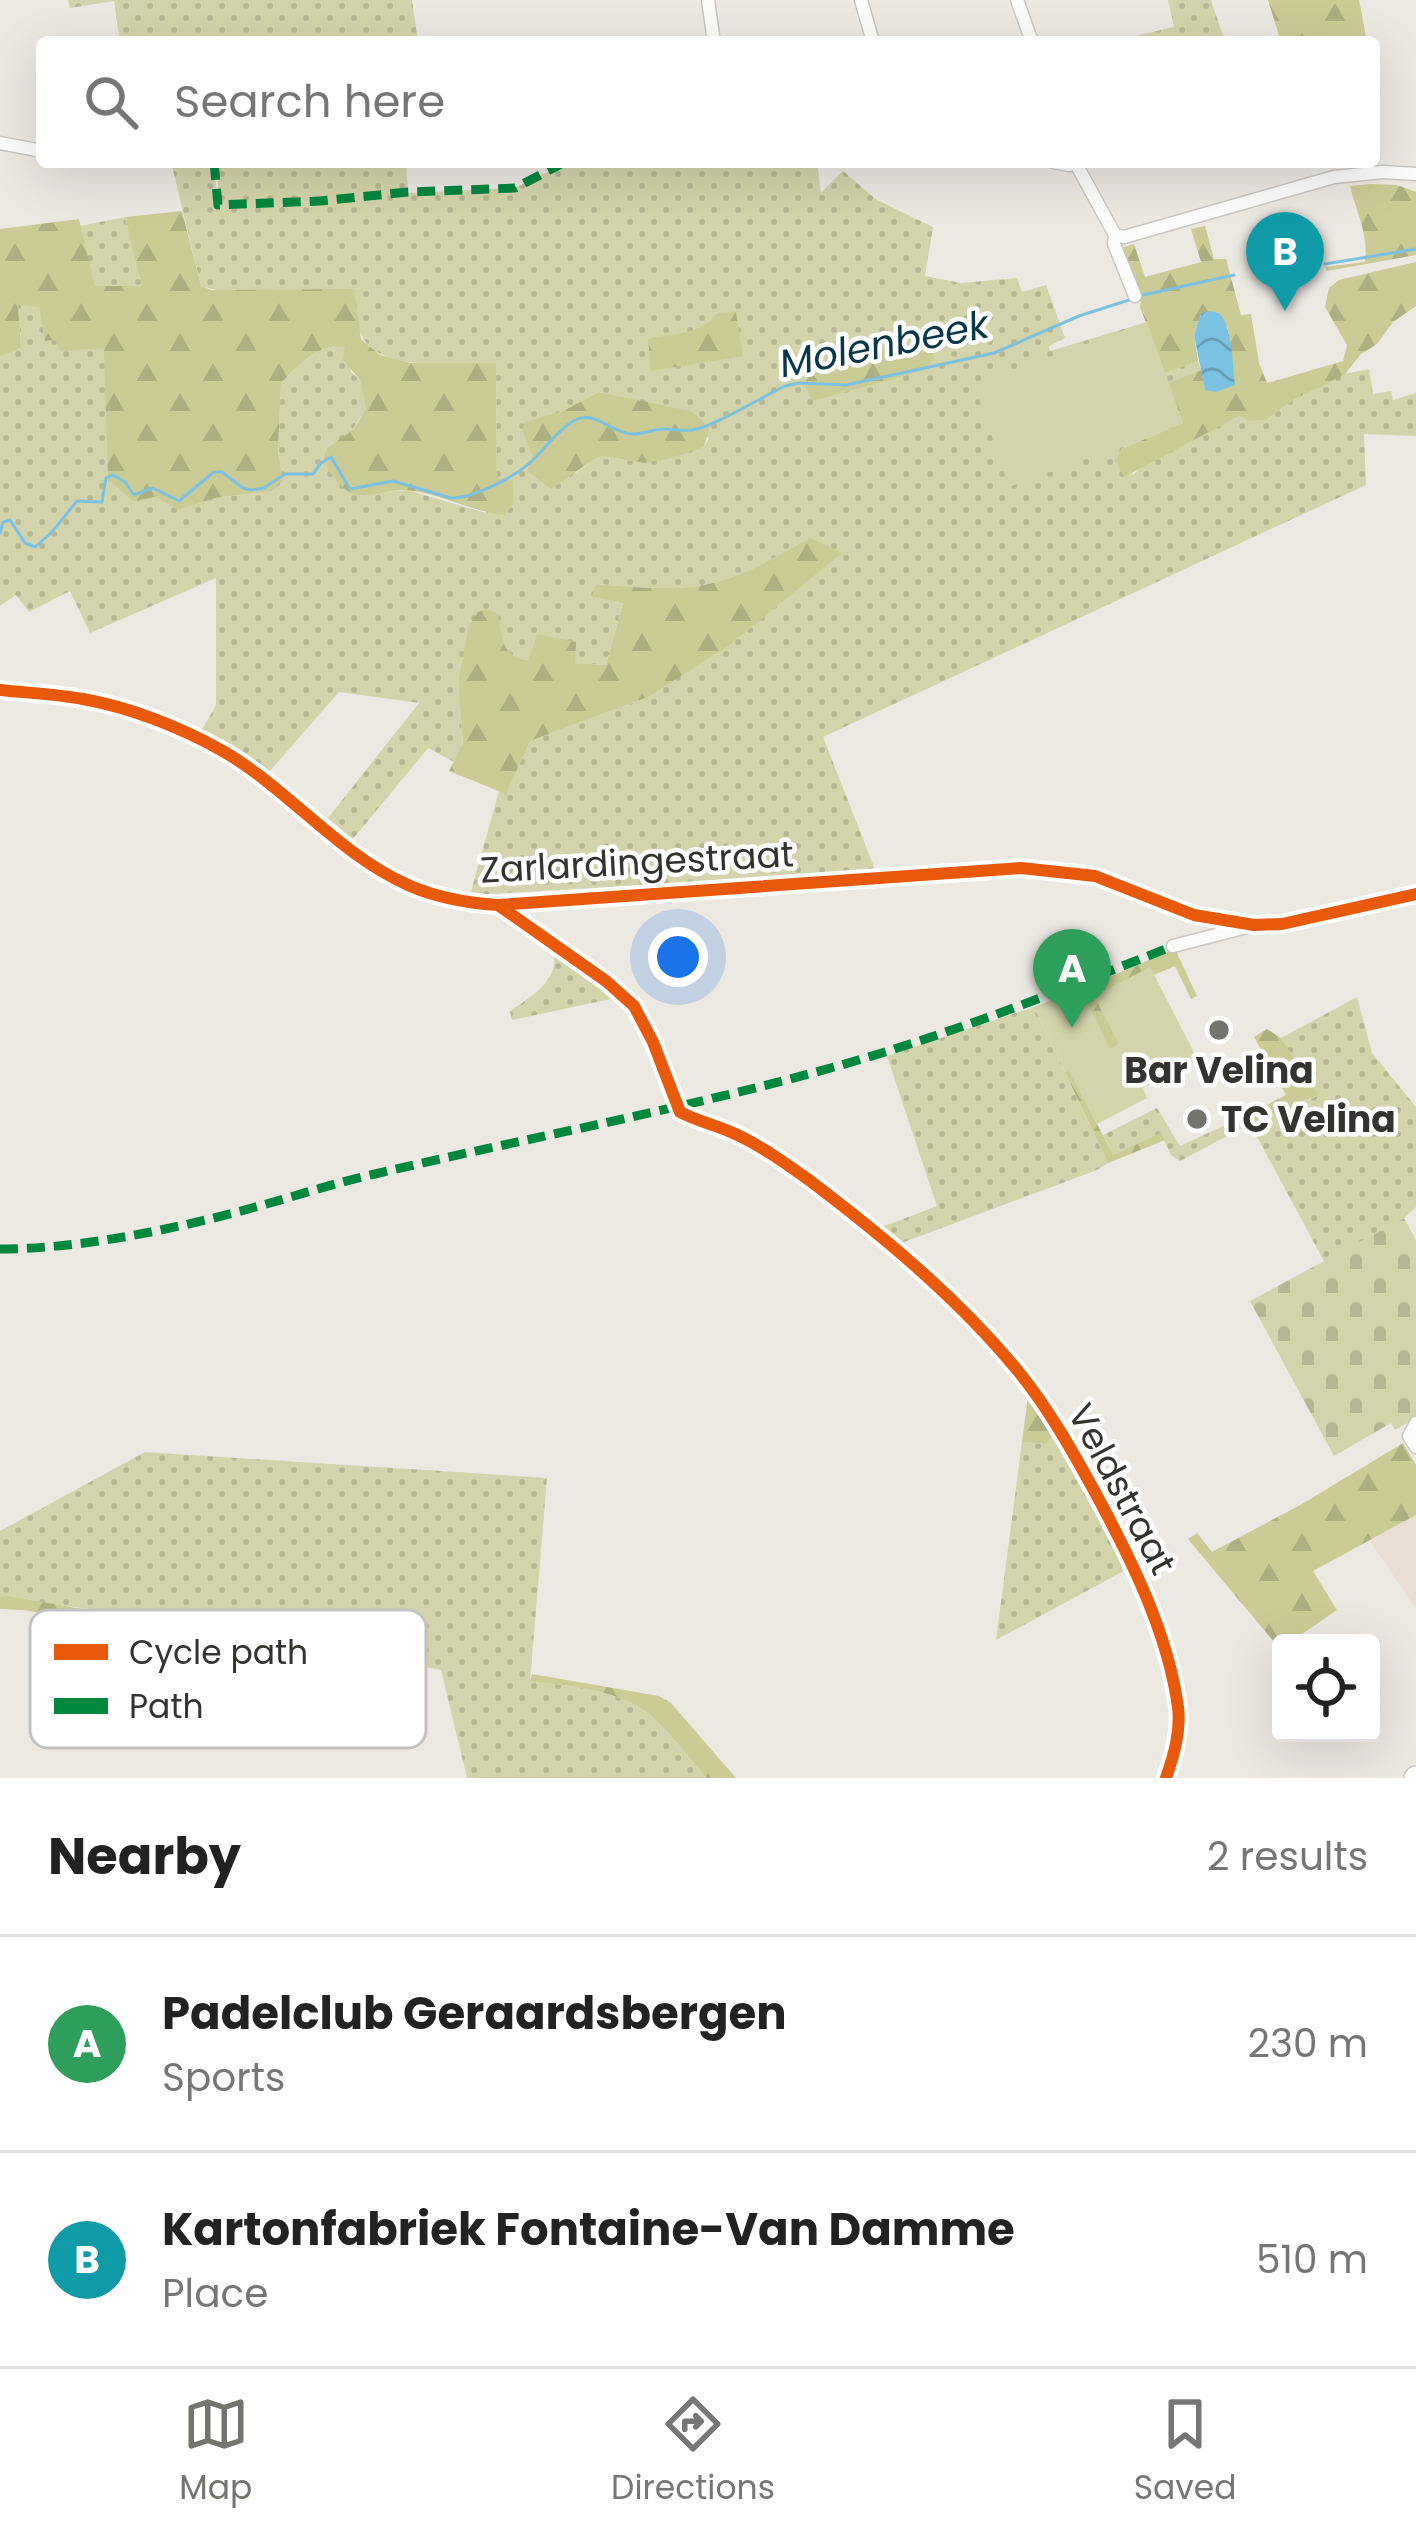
<!DOCTYPE html>
<html lang="en">
<head>
<meta charset="utf-8">
<style>
  body { margin:0; font-family:Poppins,sans-serif; background:#f6f6f6; color:#222 }
  .controls { position:absolute; right:36px; bottom:36px; display:grid; overflow:hidden; border-radius:12px; box-shadow:0 12px 48px #0002 }
  .controls button { width:108px; height:108px; display:grid; place-items:center; padding:0; border:0; border-bottom:3px solid #e0e0e0; background:#fff; color:#222; font:60px sans-serif }
  .you { position:absolute; left:678px; top:957px; width:42px; height:42px; margin:-30px; border:9px solid #fff; border-radius:50%; background:#1a73e8; box-shadow:0 0 0 18px #1a73e833 }
  .badge { display:grid; place-items:center; width:78px; height:78px; border-radius:50%; background:#75736e; color:#fff; font-size:39px; font-weight:700 }
  .pin { position:absolute; translate:-50% -99px; filter:drop-shadow(0 3px 6px #0008) }
  .pin::after { content:''; position:absolute; top:63px; width:42px; height:36px; background:inherit; clip-path:polygon(0 0,100% 0,50% 100%) }
  .list { margin:0; padding:0; list-style:none }
  h2 { display:flex; justify-content:space-between; align-items:center; height:156px; margin:0; padding:0 48px; font-size:51px }
  h2 small { font-size:39px; font-weight:400; color:#767676 }
  .list li { display:grid; grid-template-columns:78px 1fr auto; gap:36px; align-items:center; box-sizing:border-box; height:216px; padding:0 48px; border-top:3px solid #e0e0e0 }
  .list b { display:block; font-size:45px; white-space:nowrap }
  .list p { margin:0; font-size:39px; white-space:nowrap; color:#767676 }
  .list em { font-size:39px; font-style:normal; color:#767676 }
  .icon { flex:none; width:66px; height:66px; fill:none; stroke:currentColor; stroke-width:2; stroke-linecap:round; stroke-linejoin:round }
  .map { position:relative; flex:none; width:1416px; height:1778px; overflow:hidden }
  .search { position:absolute; background:#fff; box-shadow:0 12px 48px #0002; left:36px; right:36px; top:36px; height:132px; display:flex; align-items:center; gap:30px; box-sizing:border-box; padding:0 42px; border-radius:12px; color:#767676; font-size:45px }
  .sheet { height:588px; background:#fff }
  nav { display:flex; justify-content:space-around; align-items:center; box-sizing:border-box; height:168px; border-top:3px solid #e0e0e0; background:#fff; font-size:33px; color:#767676 }
  nav a { display:grid; justify-items:center; gap:6px }
  nav .on { color:#75736e }
  .map>svg:first-child { display:block }
  .commercial { fill:#ebded5 }
  .grass { fill:url(#grass-dots); fill-rule:evenodd }
  .forest { fill:url(#forest-firs) }
  .cemetery { fill:url(#cemetery-stones) }
  .garden { fill:#d3d4ab }
  .water { fill:url(#water-waves) }
  .lines { fill:none; stroke-linecap:round; stroke-linejoin:round }
  .stream { stroke:#7bc2e2; stroke-width:3 }
  .minor-casing { stroke:#c9c7c2; stroke-width:15 }
  .tertiary-casing { stroke:#c9c7c2; stroke-width:18 }
  .primary-casing { stroke:#c9c7c2; stroke-width:24 }
  .minor { stroke:#fcfcfb; stroke-width:12 }
  .tertiary { stroke:#fcfcfb; stroke-width:15 }
  .primary { stroke:#fcfcfb; stroke-width:21 }
  .quiet { stroke:#00873e; stroke-width:9; stroke-dasharray:18 9; stroke-linecap:butt }
  .cycleway-casing { stroke:#fff; stroke-width:20 }
  .cycleway { stroke:#e8590c; stroke-width:12 }
  .poi-dot { fill:#75736e; stroke:#fff; stroke-width:4.5 }
  .labels { text-anchor:middle; dominant-baseline:central; stroke-width:9; stroke-linejoin:round; paint-order:stroke }
  .street-label { font-size:36px; fill:#35332f; stroke:#fff }
  .poi-label { font-size:36px; font-weight:bold; fill:#35332f; stroke:#fff }
  .water-label { font-size:39px; font-style:italic; fill:#08374a; stroke:#fff }
  .key { fill:#fff; stroke:#c2c2c1; stroke-width:3 }
  .key-label { font-size:33px; fill:#35332f }
</style>
</head>
<body>
<div class="map">
<svg width="1416" height="1778" viewBox="0 0 1416 1778">
  <defs>
    <pattern id="grass-dots" width="8" height="8" patternUnits="userSpaceOnUse" patternTransform="scale(3)"><rect width="8" height="8" fill="#d3d4ab"/><path d="M2 2h.1M6 6h.1" fill="none" stroke="#b6b693" stroke-width="1.8" stroke-linecap="round"/></pattern>
    <pattern id="forest-firs" width="22" height="20" patternUnits="userSpaceOnUse" patternTransform="scale(3)"><rect width="22" height="20" fill="#cacb95"/><path d="M5 1l3.5 6h-7zM16 11l3.5 6h-7z" fill="#aeaf81"/></pattern>
    <pattern id="cemetery-stones" width="16" height="16" patternUnits="userSpaceOnUse" patternTransform="scale(3)"><rect width="16" height="16" fill="#d3d4ab"/><path d="M2 7V4a2 2 0 0 1 4 0v3zM10 15v-3a2 2 0 0 1 4 0v3z" fill="#b6b693"/></pattern>
    <pattern id="water-waves" width="16" height="10" patternUnits="userSpaceOnUse" patternTransform="scale(3)"><rect width="16" height="10" fill="#7bc2e2"/><path d="M0 5q4-4 8 0t8 0" fill="none" stroke="#669eb8"/></pattern>
  </defs>
  <rect width="100%" height="100%" fill="#ece9e3"/>
  <path class="commercial" d="M1416,1515V1609L1370,1541Z"/>
  <path class="grass" d="M68,0H412L418,41L488,37L489,42H120L114,1L70,8Z
    M1168,0H1211L1225,42H1140L1139,35L1174,27Z
    M171,162L214,163L218,206V162H406L408,193L515,188L567,162H817L821,193L843,171L877,200L933,227L925,276L961,283L1017,278L1022,292L1046,285L1065,338L1049,346L1050,351L1147,322L1165,372L1198,361L1201,370L1169,383L1183,423L1121,449L1133,475L1142,466L1240,415L1267,419L1293,400L1339,375L1369,369L1373,394L1391,391L1393,400L1416,393V436L1364,434L1366,485L823,737L876,872L470,895L499,791L506,793L530,741L648,697L810,538C776,556 741,579 703,585C668,591 631,587 596,584L623,602L606,665L574,663L537,635L528,660C515,658 507,654 502,640L465,658L458,683L463,743L454,762L428,748L353,839L328,818L419,703L339,692L269,772L236,749L202,730L216,705V578L90,633L70,591L29,612L16,595L0,606V357L21,348L18,305L39,306L45,341L55,340L105,347L108,480L123,488L127,496L154,497L179,510L215,498L272,491L283,482L278,450L281,383C299,365 318,343 346,346L351,372L360,380L366,409L352,430L360,494L407,490L486,513L497,479L496,363C458,363 370,375 359,328L201,286ZM902,345H928L922,371L812,400L836,363ZM599,392L648,403L709,438L704,447L644,463L603,456L593,460L576,473L527,471L532,454L522,431L525,423L563,411Z
    M125,217L143,286L95,287L80,226Z
    M553,947L620,997L512,1020L510,1011C535,994 561,980 553,947Z
    M1357,997L1372,1053L1416,1107V1207L1404,1218L1325,1263L1250,1124L1180,1161L1171,1155L1161,1134L1113,1155L1103,1135L1157,1108L1180,1146L1247,1115L1250,1122L1317,1096L1281,1038Z
    M1034,1007L1108,1163L1097,1170L896,1245L877,1229L937,1206L887,1056Z
    M1059,1430L1131,1567L996,1640L1022,1442L1046,1444Z
    M145,1452L547,1478L530,1681C569,1686 617,1689 649,1714C670,1732 688,1757 707,1778H467L441,1670L104,1611L0,1597V1531Z"/>
  <path class="forest" d="M1268,0H1359L1367,42H1281Z
    M1371,184L1397,185L1416,192V255L1327,271L1325,267L1365,262C1369,236 1356,211 1350,186Z
    M182,211L201,286L211,290L354,289L361,339L380,355L411,363H496L497,478L513,481V504L505,515C471,512 440,493 406,490C389,489 366,499 351,493C342,489 323,467 324,457C326,445 342,439 350,432C357,426 361,416 366,409L360,380L343,360L345,347C319,342 299,365 281,383L278,450L283,482L272,491L215,498L179,510L154,497L134,501C124,495 120,487 108,481L104,348L61,351L55,340L45,341L39,307L18,305L21,348L0,357V229L79,219L95,286H142L125,217Z
    M1205,226L1214,259H1226L1241,315L1251,314L1259,363L1267,383L1343,361L1347,345L1325,307L1329,288L1339,280L1416,262V306L1393,322L1377,344L1361,354L1345,374L1293,400L1267,419L1249,421L1239,416L1124,477L1116,461L1121,449L1183,423L1168,383L1201,370L1205,389L1231,356L1228,328L1217,312L1201,314L1194,335L1198,361L1165,373L1140,307L1141,300L1118,249L1134,244L1145,277L1201,262L1191,229Z
    M736,312L743,356L651,371L648,339C672,334 703,334 717,313Z
    M902,345H928L933,349L934,359L922,371L812,401L804,383C820,361 875,353 902,345Z
    M599,392L690,411L710,426L704,447L668,459L644,463L603,456L593,460L551,489L527,471L532,455L522,431L525,422L563,411Z
    M810,538L842,553L731,644L648,697L530,741L506,794L449,771L463,743L458,683L469,625L478,612L486,609L498,614C502,637 501,657 528,660L537,634L576,642L575,663L606,665L623,603L592,596L596,584C631,587 668,591 703,585C741,579 776,556 810,538Z
    M1175,949L1197,996L1191,999L1175,966L1154,975L1150,968L1095,996L1119,1044L1109,1050L1081,989Z
    M1267,1029L1281,1038L1318,1095L1250,1123L1247,1115L1286,1095L1254,1037Z
    M1069,1070L1113,1155L1161,1133L1165,1140L1108,1163L1065,1072Z
    M1017,1372L1059,1430L1046,1444L1022,1442L1028,1396L1013,1374Z
    M1403,1443L1416,1465V1515L1313,1571L1337,1610L1289,1643H1281L1280,1649L1188,1539L1197,1533L1212,1552L1302,1504Z
    M7,1596L245,1637L243,1646L23,1610L0,1609V1597Z
    M532,1674L659,1696L671,1703L736,1778H707C688,1757 670,1732 649,1714C617,1689 569,1686 530,1681Z"/>
  <path class="cemetery" d="M1404,1218L1416,1240V1418L1395,1430L1391,1423L1334,1456L1250,1301Z"/>
  <path class="garden" d="M1147,322L1183,423L1009,487L974,384Z
    M1150,967L1198,1060L1143,1088L1147,1098L1097,1124L1069,1071L1065,1072L1034,1007L1081,989L1110,1049L1119,1044L1094,996Z"/>
  <path class="water" d="M1208,311C1211,312 1215,311 1218,313C1232,320 1233,369 1235,385L1216,392L1205,390L1194,335L1201,314Z"/>
  <g class="lines">
    <path class="stream" d="M1325,264L1416,249
      M1258,274L1276,269
      M1143,295L1234,275
      M0,533L3,522L10,520L25,543L35,547L52,532L77,501L102,502L106,478L113,475L125,482L134,495L153,488L179,501L214,472H222L243,488L251,490L264,488L285,474H313L321,463L331,457L350,489L393,481L451,498C475,498 517,476 534,459C547,446 559,429 575,420C595,409 614,436 636,434C646,433 654,429 664,429C673,429 683,431 692,430C715,426 762,397 785,386L799,383L846,385L994,353L1079,316L1129,300"/>
    <defs>
      <path id="minor" d="M708,0L714,42
        M861,0L873,42
        M1017,0L1032,42
        M0,143L42,151
        M1053,162L1069,165L1076,163
        M1075,162L1115,235L1114,244L1135,296
        M1115,235L1124,237L1334,177L1383,172L1416,174
        M498,905L606,981L634,1006L653,1042L680,1112C697,1121 715,1125 731,1132C759,1144 785,1163 809,1180C883,1236 959,1299 1018,1371C1049,1409 1073,1452 1096,1494C1131,1559 1168,1633 1178,1707C1181,1731 1174,1755 1166,1778
        M1173,946L1247,927
        M1416,1423L1409,1436L1416,1447"/>
      <path id="tertiary" d="M0,690C27,693 56,694 83,699C129,707 180,727 221,750C288,788 338,854 408,885C437,898 467,903 498,905L1021,868L1095,876L1194,915L1254,925L1282,924L1416,894"/>
      <path id="primary" d="M1415,1778L1416,1777"/>
    </defs>
    <use href="#minor" class="minor-casing"/>
    <use href="#tertiary" class="tertiary-casing"/>
    <use href="#primary" class="primary-casing"/>
    <use href="#minor" class="minor"/>
    <use href="#tertiary" class="tertiary"/>
    <use href="#primary" class="primary"/>
    <path class="quiet" d="M214,162L218,205L320,201L408,192L515,188L565,162
      M0,1249C80,1249 175,1229 252,1208C293,1197 334,1183 375,1174C535,1136 697,1107 855,1061C964,1029 1068,988 1173,946"/>
    <defs>
      <path id="cycleway" d="M0,690C27,693 56,694 83,699C129,707 180,727 221,750C288,788 338,854 408,885C437,898 467,903 498,905L1021,868L1095,876L1194,915L1254,925L1282,924L1416,894
        M498,905L606,981L634,1006L653,1042L680,1112C697,1121 715,1125 731,1132C759,1144 785,1163 809,1180C883,1236 959,1299 1018,1371C1049,1409 1073,1452 1096,1494C1131,1559 1168,1633 1178,1707C1181,1731 1174,1755 1166,1778"/>
    </defs>
    <use href="#cycleway" class="cycleway-casing"/>
    <use href="#cycleway" class="cycleway"/>
  </g>
  <g class="poi-dot">
    <circle cx="1219" cy="1030" r="12"/>
    <circle cx="1197" cy="1119" r="12"/>
  </g>
  <g class="labels">
    <g class="street-label">
      <text transform="translate(637 862) rotate(-3)">Zarlardingestraat</text>
      <text transform="translate(1122 1489) rotate(62)">Veldstraat</text>
    </g>
    <g class="poi-label">
      <text x="1219" y="1070">Bar Velina</text>
      <text x="1221" y="1119" text-anchor="start">TC Velina</text>
    </g>
    <g class="water-label">
      <text transform="translate(884 344) rotate(-11)">Molenbeek</text>
    </g>
  </g>
  <rect x="30" y="1610" width="396" height="138" rx="18" class="key"/>
  <rect x="54" y="1644" width="54" height="16" fill="#e8590c"/>
  <rect x="54" y="1698" width="54" height="16" fill="#00873e"/>
  <g class="key-label">
    <text x="129" y="1664">Cycle path</text>
    <text x="129" y="1718">Path</text>
  </g>
</svg>
<div class="controls">
<button><svg class="icon" aria-label="locate" viewBox="0 0 24 24"><circle cx="12" cy="12" r="6"/><path d="M12 2v4M12 18v4M2 12h4M18 12h4"/></svg></button>
</div>
<div class="you"></div>
<div class="pin badge" style="left:1072px;top:1028px;background:#2e9e5b">A</div>
<div class="pin badge" style="left:1285px;top:311px;background:#0f9aa8">B</div>
<div class="search"><svg class="icon" aria-label="search" viewBox="0 0 24 24"><circle cx="10" cy="10" r="6"/><path d="M15 15l6 6"/></svg>Search here</div>
</div>
<section class="sheet">
<h2>Nearby<small>2 results</small></h2>
<ul class="list">
<li><span class="badge" style="background:#2e9e5b">A</span><div><b>Padelclub Geraardsbergen</b><p>Sports</p></div><em>230 m</em></li>
<li><span class="badge" style="background:#0f9aa8">B</span><div><b>Kartonfabriek Fontaine-Van Damme</b><p>Place</p></div><em>510 m</em></li>
</ul>
</section>
<nav>
<a class="on"><svg class="icon" aria-label="map" viewBox="0 0 24 24"><path d="M3 6l6-2 6 2 6-2v14l-6 2-6-2-6 2zM9 4v14M15 6v14"/></svg>Map</a>
<a><svg class="icon" aria-label="directions" viewBox="0 0 24 24"><path d="M12 3l9 9-9 9-9-9zM9 14v-3h6M13 9l2 2-2 2"/></svg>Directions</a>
<a><svg class="icon" aria-label="saved" viewBox="0 0 24 24"><path d="M7 4h10v16l-5-4-5 4z"/></svg>Saved</a>
</nav>
</body>
</html>
